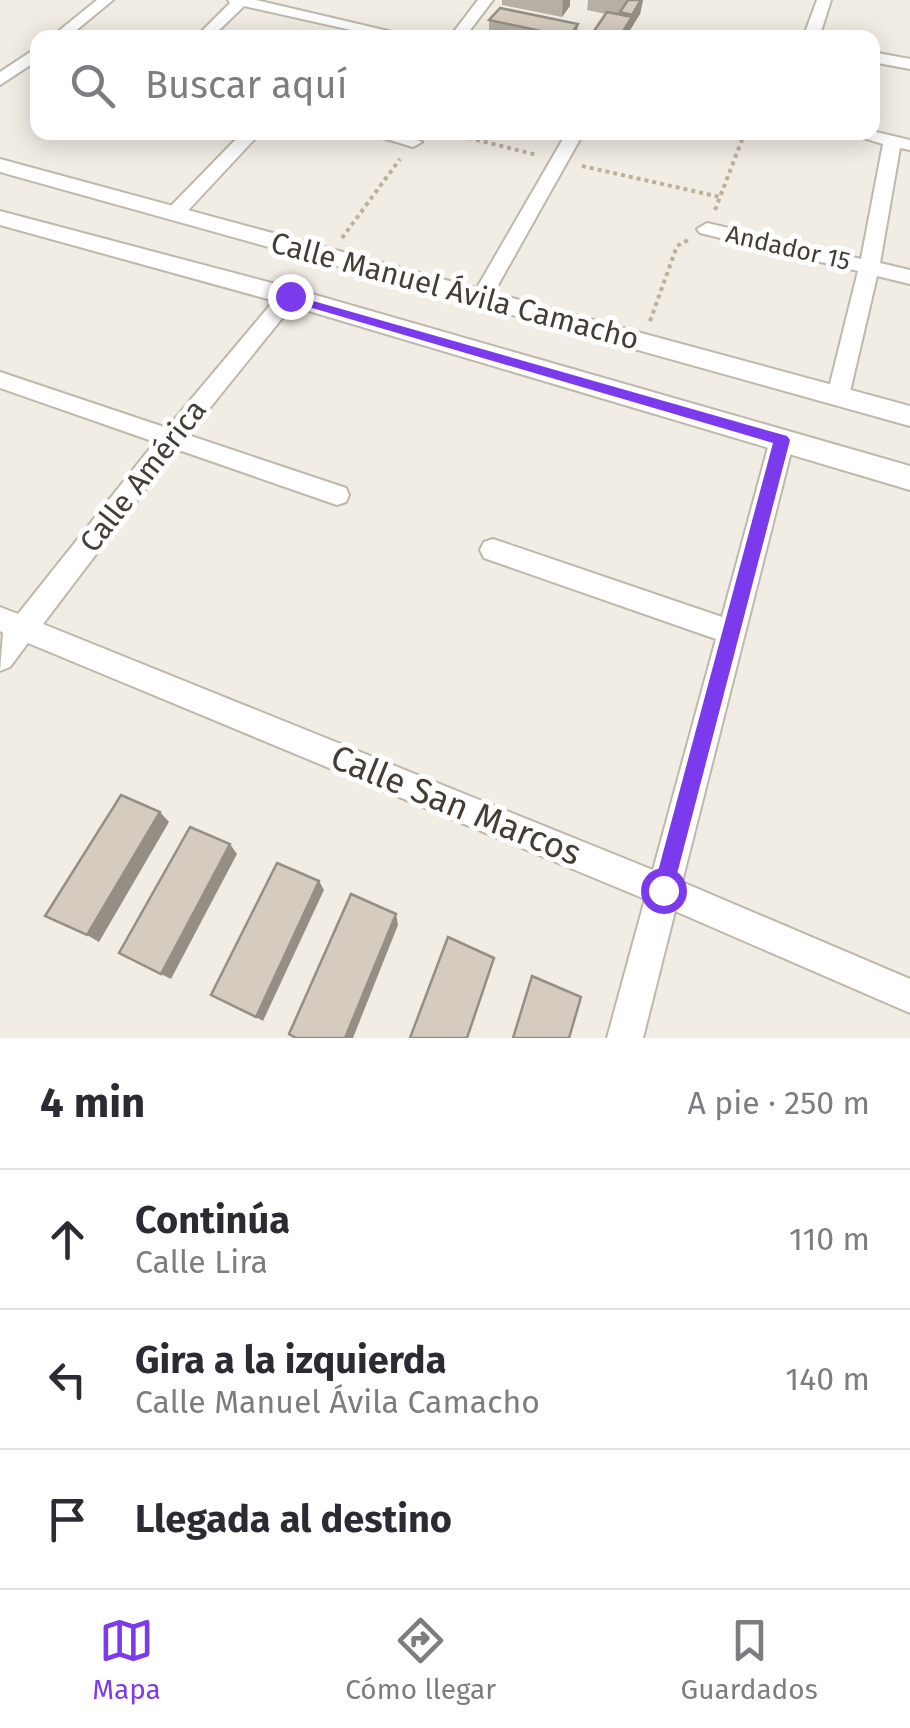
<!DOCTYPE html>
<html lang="es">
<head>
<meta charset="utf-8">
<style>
  body { margin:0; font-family:"Fira Sans",sans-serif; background:#f2f2f3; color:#2b2b33 }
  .stop { position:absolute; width:30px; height:30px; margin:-22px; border:8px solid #7c3aed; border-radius:50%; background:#fff }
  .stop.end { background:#7c3aed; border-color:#fff; box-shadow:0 2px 10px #0008 }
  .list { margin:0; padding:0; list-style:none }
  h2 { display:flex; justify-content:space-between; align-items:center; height:130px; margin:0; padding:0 40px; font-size:42px }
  h2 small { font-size:32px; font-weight:400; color:#7c7c81 }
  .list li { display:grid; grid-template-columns:65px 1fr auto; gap:30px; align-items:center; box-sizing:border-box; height:140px; padding:0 40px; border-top:2px solid #e1e1e2 }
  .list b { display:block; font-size:38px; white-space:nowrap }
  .list p { margin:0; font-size:32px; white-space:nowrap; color:#7c7c81 }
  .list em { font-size:32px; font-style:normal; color:#7c7c81 }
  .icon { flex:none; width:55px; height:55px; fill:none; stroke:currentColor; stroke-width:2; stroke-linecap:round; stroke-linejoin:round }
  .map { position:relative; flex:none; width:910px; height:1038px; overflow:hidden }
  .search { position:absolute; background:#fff; box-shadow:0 5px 25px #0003; left:30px; right:30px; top:30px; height:110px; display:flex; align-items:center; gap:25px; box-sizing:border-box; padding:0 35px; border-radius:20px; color:#7c7c81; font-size:38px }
  .sheet { height:550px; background:#fff }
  nav { display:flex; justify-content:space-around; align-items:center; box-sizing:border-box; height:140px; border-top:2px solid #e1e1e2; background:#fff; font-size:28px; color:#7c7c81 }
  nav a { display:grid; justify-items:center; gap:5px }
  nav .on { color:#7c3aed }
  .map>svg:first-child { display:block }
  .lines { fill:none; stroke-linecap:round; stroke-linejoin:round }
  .minor-casing { stroke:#bfb7ab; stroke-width:4 }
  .tertiary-casing { stroke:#bfb7ab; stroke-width:4 }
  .path { stroke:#bdaf9a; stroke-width:4; stroke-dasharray:4 4; stroke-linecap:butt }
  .minor { fill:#fff; fill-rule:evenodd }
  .tertiary { fill:#fff; fill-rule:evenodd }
  .wall { fill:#b7afa3 }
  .shaded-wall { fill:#958e85 }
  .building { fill:#d5cbbe; stroke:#958e85; stroke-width:2.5 }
  .route { fill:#7c3aed }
  .labels { text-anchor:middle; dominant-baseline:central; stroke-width:10; stroke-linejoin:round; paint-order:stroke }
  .far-street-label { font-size:25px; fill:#433d35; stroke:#fff }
  .street-label { font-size:30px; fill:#433d35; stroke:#fff }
  .near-street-label { font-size:35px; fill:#433d35; stroke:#fff }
</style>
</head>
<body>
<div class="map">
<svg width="910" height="1038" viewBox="0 0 910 1038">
  <rect width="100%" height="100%" fill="#f1ede5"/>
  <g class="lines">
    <defs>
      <path id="minor" d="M97,0H113L67,38H50Z
        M228,0H256L418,38H387L244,6L211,38H195L230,3Z
        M478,0H493L464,38H449Z
        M817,0H831L819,38H803Z
        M38,47V60L0,85V72Z
        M872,52L910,59V69L872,62Z
        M872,131L910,140V150L900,148L880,263L910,270V284L877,276L849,396L838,404L827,396L858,271L700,233L697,229L707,223L861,259L883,144L844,132Z
        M243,132H261L181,218H167V210Z
        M363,132H395L422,142L413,147Z
        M567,132H584L488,303H474L471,298Z
        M289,289L296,291L299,296L296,301L188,435L346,488L349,495L346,502L337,505L176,449L43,624L653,870L716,639L484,558L480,550L484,542L493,539L722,617L770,440L782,431L790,434L794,440L682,882L910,979V1013L675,911L643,1038H607L645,899L28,643L10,667L0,671L3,633L0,631V607L18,614L155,442L0,388V372L167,428L282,291Z"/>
      <path id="tertiary" d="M0,159L910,406V426L0,172Z
        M0,211L298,290L910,466V490L282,303L0,225Z"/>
    </defs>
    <use href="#minor" class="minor-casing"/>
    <use href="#tertiary" class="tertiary-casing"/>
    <path class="path" d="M445,132L537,155
      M582,166L720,197
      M715,210L745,132
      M342,238L400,159
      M650,321L677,246L690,239"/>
    <use href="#minor" class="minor"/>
    <use href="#tertiary" class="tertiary"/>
  </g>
  <path class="wall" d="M502,0H570V6L562,17L502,5Z
    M588,0H643L640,14L630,30L628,38H593L594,31L606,14L587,10Z
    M489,20L578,24L576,38H489Z"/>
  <path class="shaded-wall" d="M563,0H570V6L562,17Z
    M641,0H643L640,14L630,30V35L628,38H620Z
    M578,24L576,38H569Z
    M160,812L169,822L99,942L87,935Z
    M230,844L237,854L171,979L161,974Z
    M319,881L324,890L263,1021L256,1017Z
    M396,914L398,925L353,1038H345Z"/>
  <path class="building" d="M628,0H641L632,15L620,12Z
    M500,8L578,24L569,37L489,20Z
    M607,12L632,17L620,36L594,31Z
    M121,795L160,812L87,935L45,916Z
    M190,827L230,844L161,974L119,953Z
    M277,863L319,881L256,1017L211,995Z
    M351,894L396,914L345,1038H296L289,1034Z
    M448,937L494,958L467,1038H410Z
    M532,976L581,997L569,1038H513Z"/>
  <path class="route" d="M285,293L787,436L790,440L671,897L663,901L656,897L653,890L773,443L285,300Z"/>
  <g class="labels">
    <g class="far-street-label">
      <text transform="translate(788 248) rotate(13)">Andador 15</text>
    </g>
    <g class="street-label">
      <text transform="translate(455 291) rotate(15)">Calle Manuel Ávila Camacho</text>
      <text transform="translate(143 476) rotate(-52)">Calle América</text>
    </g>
    <g class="near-street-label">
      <text transform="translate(456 805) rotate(22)">Calle San Marcos</text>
    </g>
  </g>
</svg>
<div class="stop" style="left:663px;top:890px"></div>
<div class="stop end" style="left:290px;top:296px"></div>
<div class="search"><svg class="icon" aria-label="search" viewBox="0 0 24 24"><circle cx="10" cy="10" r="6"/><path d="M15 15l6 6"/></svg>Buscar aquí</div>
</div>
<section class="sheet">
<h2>4 min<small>A pie · 250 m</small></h2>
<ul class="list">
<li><svg class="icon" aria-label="ahead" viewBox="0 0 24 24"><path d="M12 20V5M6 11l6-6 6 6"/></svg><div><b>Continúa</b><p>Calle Lira</p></div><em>110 m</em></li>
<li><svg class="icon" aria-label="left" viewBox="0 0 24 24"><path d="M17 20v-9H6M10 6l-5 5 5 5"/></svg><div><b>Gira a la izquierda</b><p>Calle Manuel Ávila Camacho</p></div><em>140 m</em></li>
<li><svg class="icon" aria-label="arrive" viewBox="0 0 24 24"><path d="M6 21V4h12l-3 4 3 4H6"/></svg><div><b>Llegada al destino</b></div></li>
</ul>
</section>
<nav>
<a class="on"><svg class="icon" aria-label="map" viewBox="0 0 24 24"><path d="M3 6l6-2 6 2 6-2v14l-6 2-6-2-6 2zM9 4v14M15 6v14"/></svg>Mapa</a>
<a><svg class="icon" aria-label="directions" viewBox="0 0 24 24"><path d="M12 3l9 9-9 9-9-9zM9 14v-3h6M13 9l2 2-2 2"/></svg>Cómo llegar</a>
<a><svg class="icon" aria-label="saved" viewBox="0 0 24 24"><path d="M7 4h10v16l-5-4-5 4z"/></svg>Guardados</a>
</nav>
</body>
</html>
